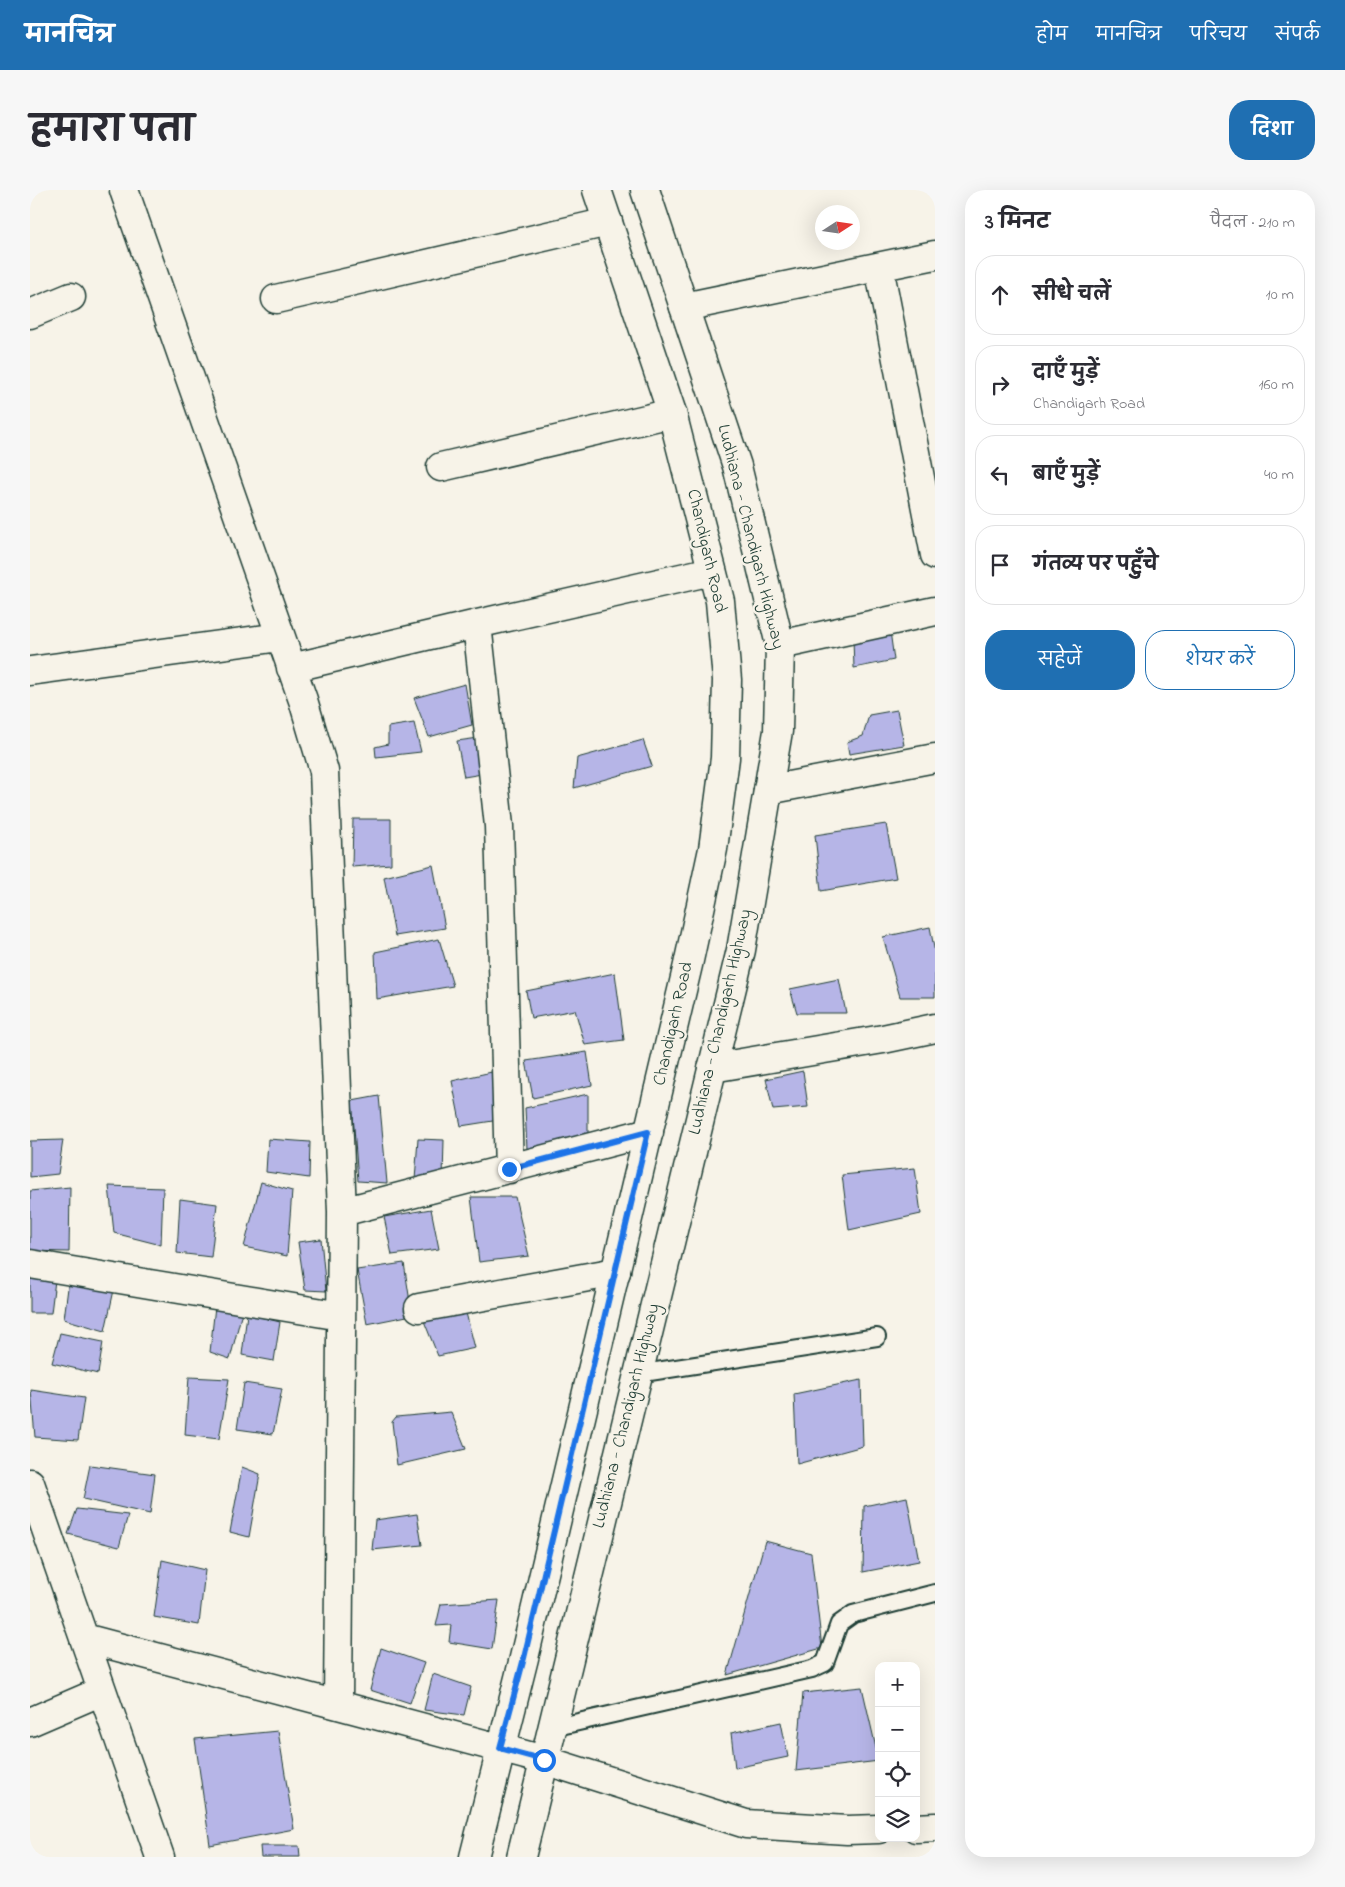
<!DOCTYPE html>
<html lang="hi">
<head>
<meta charset="utf-8">
<style>
  body { margin:0; font-family:"Indie Flower","Playpen Sans Deva",sans-serif; background:#f7f7f7; color:#2b2b33 }
  .controls { position:absolute; right:15px; bottom:15px; display:grid; overflow:hidden; border-radius:10px; box-shadow:0 5px 20px #0002 }
  .controls button { width:45px; height:45px; display:grid; place-items:center; padding:0; border:0; border-bottom:1px solid #e1e1e2; background:#fff; color:#2b2b33; font:25px sans-serif }
  .compass { position:absolute; left:785px; top:15px; width:45px; height:45px; border-radius:50%; background:#fff; box-shadow:0 5px 20px #0002; rotate:78deg }
  .stop { position:absolute; width:15px; height:15px; margin:-11px; border:4px solid #1a73e8; border-radius:50%; background:#fff }
  .stop.end { background:#1a73e8; border-color:#fff; box-shadow:0 1px 5px #0008 }
  .list { margin:0; padding:0; list-style:none }
  h2 { display:flex; justify-content:space-between; align-items:center; height:65px; margin:0; padding:0 20px; font-size:21px }
  h2 small { font-size:16px; font-weight:400; color:#7c7c81 }
  .list li { display:grid; grid-template-columns:32px 1fr auto; gap:15px; align-items:center; box-sizing:border-box; height:80px; margin:0 10px 10px; padding:0 10px; border:1px solid #e1e1e2; border-radius:20px }
  .list b { display:block; font-size:19px; white-space:nowrap }
  .list p { margin:0; font-size:16px; white-space:nowrap; color:#7c7c81 }
  .list em { font-size:16px; font-style:normal; color:#7c7c81 }
  .actions { display:flex; gap:10px; padding:15px 20px }
  .actions a { flex:1; padding:11px 0; border:1px solid #1f6fb2; border-radius:20px; text-align:center; font-size:18px; color:#1f6fb2 }
  .actions .main { background:#1f6fb2; color:#fff }
  .icon { flex:none; width:28px; height:28px; fill:none; stroke:currentColor; stroke-width:2; stroke-linecap:round; stroke-linejoin:round }
  .map { position:relative; flex:none; width:905px; height:1667px; overflow:hidden; border-radius:20px }
  header { display:flex; align-items:center; gap:30px; box-sizing:border-box; height:70px; padding:0 25px; background:#1f6fb2; color:#fff }
  header strong { font-size:24px }
  nav { display:flex; gap:28px; margin-inline-start:auto; font-size:18px }
  .intro { display:flex; align-items:center; justify-content:space-between; box-sizing:border-box; height:120px; padding:0 30px }
  h1 { margin:0; font-size:35px }
  .button { padding:12px 22px; border-radius:20px; background:#1f6fb2; color:#fff; font-size:18px; font-weight:700 }
  main { display:flex; gap:30px; padding:0 30px }
  aside { flex:1; background:#fff; border-radius:20px; box-shadow:0 5px 20px #0002 }
  .map>svg:first-child { display:block }
  .building { fill:#b6b5e7; stroke:#1f3d34 }
  .lines { fill:none; stroke-linecap:round; stroke-linejoin:round }
  .lane-casing { stroke:#1f3d34; stroke-width:20 }
  .street-casing { stroke:#1f3d34; stroke-width:31 }
  .primary-casing { stroke:#1f3d34; stroke-width:31 }
  .lane { stroke:#f7f3e8; stroke-width:16 }
  .street { stroke:#f7f3e8; stroke-width:28 }
  .primary { stroke:#f7f3e8; stroke-width:28 }
  .route { stroke:#1a73e8; stroke-width:6 }
  .labels { text-anchor:middle; dominant-baseline:central; stroke-width:5; stroke-linejoin:round; paint-order:stroke }
  .street-label { font-size:18px; fill:#1f3d34; stroke:#f7f3e8 }
</style>
</head>
<body>
<header>
<strong>मानचित्र</strong>
<nav><a>होम</a><a>मानचित्र</a><a>परिचय</a><a>संपर्क</a></nav>
</header>
<div class="intro"><h1>हमारा पता</h1><a class="button">दिशा</a></div>
<main>
<div class="map">
<svg width="905" height="1667" viewBox="0 0 905 1667">
  <rect width="100%" height="100%" fill="#f7f3e8"/>
  <filter id="ink" filterUnits="userSpaceOnUse"><feTurbulence type="fractalNoise" baseFrequency=".02" numOctaves="2"/><feDisplacementMap in="SourceGraphic" scale="10" xChannelSelector="R" yChannelSelector="G"/><feConvolveMatrix kernelMatrix="1 2 1 2 8 2 1 2 1" color-interpolation-filters="sRGB"/></filter>
  <g filter="url(#ink)">
    <path class="building" d="M860,441L864,470L824,478L823,449Z
      M435,494L442,535L399,547L384,508Z
      M867,520L874,555L819,564L817,552L833,546L839,525Z
      M384,533L391,562L346,567L345,557L358,554V537Z
      M456,547L458,583L434,587L427,551Z
      M613,550L622,576L544,598L547,568Z
      M323,629H361V674L322,677Z
      M856,634L866,688L791,701L785,645Z
      M403,675L415,738L365,746L354,687Z
      M900,737L905,763V807H870L853,747Z
      M409,749L423,796L347,809L345,762Z
      M585,783L594,850L555,855L545,820L501,828L496,801Z
      M809,789L816,823H767L760,799Z
      M557,862L562,895L503,908L496,871Z
      M466,881L469,930L431,936L422,891Z
      M773,881L778,917L743,920L736,889Z
      M558,904V945L497,959L495,918Z
      M349,906L357,993L328,991L322,911Z
      M238,949L280,952L279,988L236,982Z
      M388,949L414,950L413,988L385,990Z
      M33,950L28,984L0,987V951Z
      M885,978L891,1024L819,1040L812,985Z
      M231,992L262,1001L257,1066L214,1057Z
      M79,996L133,998L131,1055L84,1043Z
      M40,997L39,1062L0,1061V1001Z
      M441,1007H485L499,1066L449,1072Z
      M150,1009L187,1014L181,1067L147,1063Z
      M401,1019L409,1059L362,1065L354,1027Z
      M291,1049L296,1101L275,1100L268,1052Z
      M374,1073L382,1125L337,1134L327,1080Z
      M0,1086L25,1090L21,1123H0Z
      M39,1090L84,1100L75,1141L34,1129Z
      M185,1116L212,1122L200,1169L180,1162Z
      M435,1119L445,1158L408,1166L394,1131Z
      M217,1124L250,1132L244,1171L212,1165Z
      M30,1143L73,1152L68,1184L22,1173Z
      M159,1187L199,1189L189,1249L155,1245Z
      M831,1190L833,1256L767,1274L764,1204Z
      M214,1193L252,1199L243,1244L207,1239Z
      M1,1200L54,1208L48,1250L5,1247Z
      M421,1222L436,1259L367,1275L362,1232L366,1227Z
      M60,1275L125,1284L120,1324L53,1309Z
      M212,1277L230,1284L219,1347L200,1342Z
      M877,1307L889,1371L833,1382L834,1316Z
      M47,1319L98,1325L89,1357L38,1344Z
      M387,1324L392,1355L342,1360L345,1330Z
      M735,1351L781,1363L792,1458L697,1485Z
      M132,1370L175,1380L169,1435L124,1427Z
      M469,1410L462,1459L419,1452L421,1435L406,1436L411,1414Z
      M351,1458L394,1473L380,1513L340,1500Z
      M403,1484L441,1497L434,1525L394,1520Z
      M832,1497L849,1571L766,1581L773,1503Z
      M751,1532L758,1567L705,1578L701,1543Z
      M248,1541L264,1639L180,1655L165,1549Z
      M230,1656H269L270,1667H231Z"/>
    <g class="lines">
      <defs>
        <path id="lane" d="M607,1184L847,1147
          M522,1538L782,1479L795,1473L809,1434L823,1424L905,1403"/>
        <path id="street" d="M94,0L273,510L294,581L312,1022L308,1515L514,1570L716,1634L817,1640L849,1639
          M849,77L905,365
          M246,109L578,32
          M654,117L905,65
          M0,124L41,107
          M411,277L642,223
          M447,434L469,636L479,979
          M750,455L905,421
          M261,478L447,434L682,381
          M0,481L250,447
          M738,600L905,568
          M682,878L853,849L905,838
          M312,1022L619,942
          M0,1074L311,1126
          M389,1118L586,1082
          M0,1293L130,1667
          M54,1448L308,1515
          M0,1532L72,1501
          M886,1638L905,1637"/>
        <path id="primary" d="M444,1667L494,1468L658,775L683,659L695,568L697,490L690,411L642,223L567,0
          M491,1667L711,760L748,541L750,455L707,276L615,0"/>
      </defs>
      <use href="#lane" class="lane-casing"/>
      <use href="#street" class="street-casing"/>
      <use href="#primary" class="primary-casing"/>
      <use href="#lane" class="lane"/>
      <use href="#street" class="street"/>
      <use href="#primary" class="primary"/>
    </g>
  </g>
  <g class="lines" filter="url(#ink)">
    <path class="route" d="M479,979L618,942L494,1468L470,1558L514,1570"/>
  </g>
  <g class="labels">
    <g class="street-label">
      <text transform="translate(720 347) rotate(76)">Ludhiana - Chandigarh Highway</text>
      <text transform="translate(676 361) rotate(77)">Chandigarh Road</text>
      <text transform="translate(691 832) rotate(-77)">Ludhiana - Chandigarh Highway</text>
      <text transform="translate(644 834) rotate(-77)">Chandigarh Road</text>
      <text transform="translate(597 1226) rotate(-76)">Ludhiana - Chandigarh Highway</text>
    </g>
  </g>
</svg>
<div class="controls">
<button>+</button>
<button>−</button>
<button><svg class="icon" aria-label="locate" viewBox="0 0 24 24"><circle cx="12" cy="12" r="6"/><path d="M12 2v4M12 18v4M2 12h4M18 12h4"/></svg></button>
<button><svg class="icon" aria-label="layers" viewBox="0 0 24 24"><path d="M12 4l9 5-9 5-9-5zM3 14l9 5 9-5"/></svg></button>
</div>
<svg class="compass" viewBox="-18 -18 36 36"><path d="M0-13l5 13h-10z" fill="#e53935"/><path d="M0 13l5-13h-10z" fill="#7c7c81"/></svg>
<div class="stop" style="left:514px;top:1570px"></div>
<div class="stop end" style="left:479px;top:979px"></div>
</div>
<aside>
<h2>3 मिनट<small>पैदल · 210 m</small></h2>
<ul class="list">
<li><svg class="icon" aria-label="ahead" viewBox="0 0 24 24"><path d="M12 20V5M6 11l6-6 6 6"/></svg><div><b>सीधे चलें</b></div><em>10 m</em></li>
<li><svg class="icon" aria-label="right" viewBox="0 0 24 24"><path d="M7 20v-9h11M14 6l5 5-5 5"/></svg><div><b>दाएँ मुड़ें</b><p>Chandigarh Road</p></div><em>160 m</em></li>
<li><svg class="icon" aria-label="left" viewBox="0 0 24 24"><path d="M17 20v-9H6M10 6l-5 5 5 5"/></svg><div><b>बाएँ मुड़ें</b></div><em>40 m</em></li>
<li><svg class="icon" aria-label="arrive" viewBox="0 0 24 24"><path d="M6 21V4h12l-3 4 3 4H6"/></svg><div><b>गंतव्य पर पहुँचे</b></div></li>
</ul>
<div class="actions"><a class="main">सहेजें</a><a>शेयर करें</a></div>
</aside>
</main>
</body>
</html>
